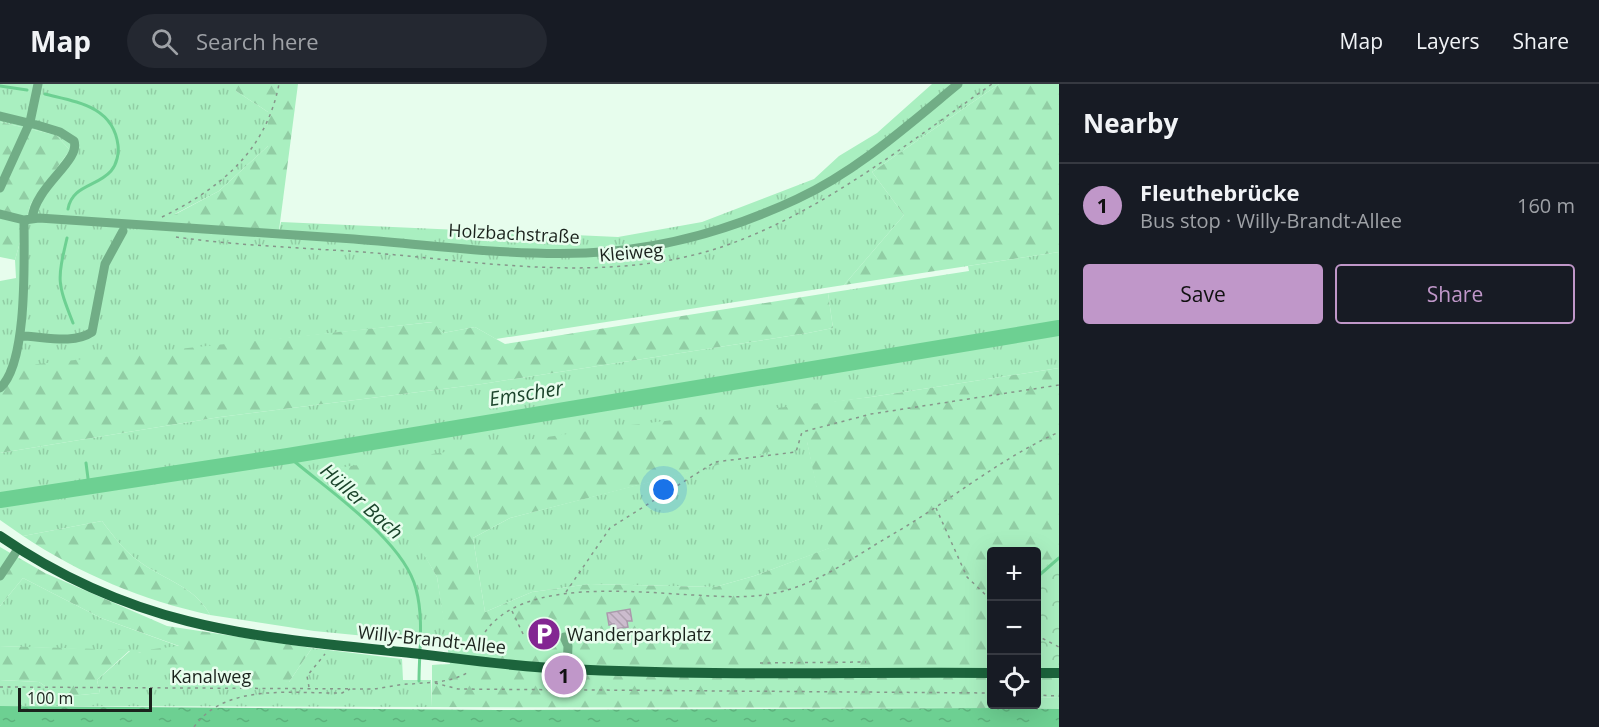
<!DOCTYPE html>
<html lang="en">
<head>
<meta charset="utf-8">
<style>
  body { margin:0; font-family:"Open Sans",sans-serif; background:#242831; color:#f1f3f6 }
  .controls { position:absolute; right:18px; bottom:18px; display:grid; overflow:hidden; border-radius:6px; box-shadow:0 6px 24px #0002 }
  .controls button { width:54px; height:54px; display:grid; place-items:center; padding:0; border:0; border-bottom:2px solid #363941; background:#171b24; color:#f1f3f6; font:30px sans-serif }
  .scale { position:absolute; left:18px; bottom:15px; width:134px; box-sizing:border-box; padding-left:6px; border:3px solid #1a221c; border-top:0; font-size:16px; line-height:21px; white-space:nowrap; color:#1a221c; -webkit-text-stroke:4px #e7fded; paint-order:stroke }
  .you { position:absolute; left:664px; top:406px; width:21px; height:21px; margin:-15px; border:4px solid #fff; border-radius:50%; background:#1a73e8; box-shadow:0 0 0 9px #1a73e833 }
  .badge { display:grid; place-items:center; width:39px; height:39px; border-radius:50%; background:#c097c9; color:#111; font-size:20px; font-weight:700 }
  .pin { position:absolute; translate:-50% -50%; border:3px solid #fff; box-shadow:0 2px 6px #0006 }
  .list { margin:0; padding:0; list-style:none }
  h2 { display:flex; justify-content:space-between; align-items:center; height:78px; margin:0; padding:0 24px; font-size:26px }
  h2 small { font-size:20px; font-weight:400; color:#9ea1a6 }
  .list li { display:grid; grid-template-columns:39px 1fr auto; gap:18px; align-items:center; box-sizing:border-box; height:84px; padding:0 24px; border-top:2px solid #363941 }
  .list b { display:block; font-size:22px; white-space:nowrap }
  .list p { margin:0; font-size:20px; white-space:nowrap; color:#9ea1a6 }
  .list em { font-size:20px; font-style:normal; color:#9ea1a6 }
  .actions { display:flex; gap:12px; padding:18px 24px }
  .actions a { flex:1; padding:14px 0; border:2px solid #c097c9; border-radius:6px; text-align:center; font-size:21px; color:#c097c9 }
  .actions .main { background:#c097c9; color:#111 }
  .icon { flex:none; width:33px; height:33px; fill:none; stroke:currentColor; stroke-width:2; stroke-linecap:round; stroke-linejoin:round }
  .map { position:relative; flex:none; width:1059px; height:643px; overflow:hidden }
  header { display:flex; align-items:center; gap:36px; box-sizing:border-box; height:84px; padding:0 30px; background:#171b24; border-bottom:2px solid #363941 }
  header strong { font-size:28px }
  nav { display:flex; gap:33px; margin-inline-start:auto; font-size:21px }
  .search { width:420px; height:54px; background:#242831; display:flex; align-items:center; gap:15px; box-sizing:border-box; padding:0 21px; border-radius:33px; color:#9ea1a6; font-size:22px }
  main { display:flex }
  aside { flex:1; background:#171b24 }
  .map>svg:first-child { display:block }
  .grass { fill:url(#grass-tufts) }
  .forest { fill:url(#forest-firs); fill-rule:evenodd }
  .park { fill:url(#park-crowns) }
  .water { fill:url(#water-ripples) }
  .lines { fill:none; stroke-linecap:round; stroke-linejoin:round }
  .stream { stroke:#6dd092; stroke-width:3 }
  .river { stroke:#6dd092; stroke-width:16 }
  .building { fill:url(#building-back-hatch); stroke:#aa9aac; stroke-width:1.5 }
  .path { stroke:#86958a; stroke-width:1.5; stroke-dasharray:3 4.5; stroke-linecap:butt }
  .minor { stroke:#71ad86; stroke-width:9 }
  .major { stroke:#1c643c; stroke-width:10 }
  .labels { text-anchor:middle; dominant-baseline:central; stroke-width:5; stroke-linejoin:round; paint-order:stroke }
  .street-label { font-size:18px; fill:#1a221c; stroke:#e7fded }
  .poi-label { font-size:18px; fill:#1a221c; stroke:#e7fded; text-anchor:start }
  .water-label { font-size:20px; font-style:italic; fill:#1b442b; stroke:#e7fded }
</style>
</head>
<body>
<header>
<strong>Map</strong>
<div class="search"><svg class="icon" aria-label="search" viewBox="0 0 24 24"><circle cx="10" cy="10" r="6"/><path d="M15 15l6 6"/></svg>Search here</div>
<nav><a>Map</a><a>Layers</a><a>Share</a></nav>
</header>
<main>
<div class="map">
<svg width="1059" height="643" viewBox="0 0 1059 643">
  <defs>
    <pattern id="grass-tufts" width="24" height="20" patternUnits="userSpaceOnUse" patternTransform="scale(1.5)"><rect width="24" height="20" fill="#a9efc0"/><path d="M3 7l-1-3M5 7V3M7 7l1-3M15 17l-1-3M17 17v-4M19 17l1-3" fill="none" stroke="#91cda4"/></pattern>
    <pattern id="forest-firs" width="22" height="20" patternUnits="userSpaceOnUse" patternTransform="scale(1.5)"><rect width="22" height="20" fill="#a9efc0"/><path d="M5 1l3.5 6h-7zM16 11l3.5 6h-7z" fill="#91cda4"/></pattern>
    <pattern id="park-crowns" width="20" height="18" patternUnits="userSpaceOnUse" patternTransform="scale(1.5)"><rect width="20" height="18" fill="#a9efc0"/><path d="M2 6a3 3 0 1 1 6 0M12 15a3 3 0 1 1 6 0" fill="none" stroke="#91cda4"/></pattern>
    <pattern id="water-ripples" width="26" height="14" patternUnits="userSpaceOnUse" patternTransform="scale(1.5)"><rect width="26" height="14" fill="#6dd092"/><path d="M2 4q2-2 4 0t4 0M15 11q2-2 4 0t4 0" fill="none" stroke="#5eb27d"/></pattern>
    <pattern id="building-back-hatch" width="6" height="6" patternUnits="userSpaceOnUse" patternTransform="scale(1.5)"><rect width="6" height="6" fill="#ccbcce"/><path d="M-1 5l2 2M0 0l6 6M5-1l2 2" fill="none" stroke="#afa1b0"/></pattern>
  </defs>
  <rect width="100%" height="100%" fill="#e7fded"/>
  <path class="grass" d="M0,0H236V7L268,28V62L219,107L175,130L278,153L281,138L618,153L702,138L814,95L839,72L877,49L932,0H999L872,88L904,131L844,201L496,255L475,243L443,249L432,238L0,286V197L16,194L15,176L31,119L70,66L56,51L0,38Z
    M1059,168V284L871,313L318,387L414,452L437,493L448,560L314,547L210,531C195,502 164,496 140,478C124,467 114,453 102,437L23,452L0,436V369L220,333L482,300L808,249L833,244L828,209L969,187L968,182Z
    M807,357L830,464L754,492L715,503L590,500L532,508L485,528L473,454L510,434Z
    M23,494L101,534L181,563L138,568L289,598L312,564L402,575L403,596H431L432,623L0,622V596L39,598L61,613L100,609L97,596L130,567L0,562V522Z
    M1037,613L1059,614V625L996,624V621L1036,620Z"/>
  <path class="forest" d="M236,0H298L278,154L169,145L174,131L219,107L268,62V28L236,7Z
    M999,0H1059V168L844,201L904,131L872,88Z
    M0,38L56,51L70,66L31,119L15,176L0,173Z
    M828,209L833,244L808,249L482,300L220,333L0,369V284L433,238L443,249L475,243L505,260Z
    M1059,284V614L1037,613L1036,468H992V620L996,621V624L432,623V581L450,580L437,493L413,452L317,387L622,342L871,313ZM807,358L829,464L754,492L715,503L590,500L532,508L485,528L473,454L510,434Z
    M102,437C114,453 124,467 140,478C164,496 195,502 210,531C142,516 80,490 23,452Z
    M0,463L45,489L167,542L312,564L289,598L194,595L137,567L179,562L101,534L23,494L0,522Z
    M0,562L130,566L97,596L100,609L61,613L39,598L0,596Z"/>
  <path class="park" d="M1059,470V579H1037V490Z"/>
  <path class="water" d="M0,622L496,626L996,624L1059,625V643H0Z"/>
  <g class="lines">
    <path class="stream" d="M0,2L27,6
      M45,10C77,18 113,22 118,61C119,69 117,80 111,87C97,103 72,101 68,125
      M67,154C57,197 57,198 73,239
      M288,372C326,405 404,456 416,505C424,534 419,568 419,597
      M86,379L89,402
      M1036,494L1059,474
      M1036,531V533"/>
    <path class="river" d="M0,416L288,372L1059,244"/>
  </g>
  <path class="building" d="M630,525L632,537H627L628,543L615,545L614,540L609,541L607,529Z"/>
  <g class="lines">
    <path class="path" d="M162,133C221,104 266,67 279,0
      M176,153C241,162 309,164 375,169C491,179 617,201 730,160C826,125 908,59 992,0
      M936,424L967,493L992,517
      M566,508L610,444L715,378L796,368L802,348L871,330L1059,301
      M512,527L525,554
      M1036,551L1059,563
      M475,568C507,471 689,522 763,511C804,506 836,485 870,464C884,455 899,447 913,438C962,407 1006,372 1059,348
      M760,579L866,578
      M435,599L458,605L992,609
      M0,603L373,605C385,604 398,600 411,600C431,598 452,599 470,587
      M309,603L307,592L325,570
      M1036,611L1059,612
      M194,643C226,598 294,610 342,609L350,605"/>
    <path class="minor" d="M0,32L37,41L60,48L74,57C81,77 35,102 32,135
      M0,104L30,38L38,0
      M0,130L24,136L39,134C144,141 249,148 354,155C430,161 509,172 586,169C659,166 731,146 797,115C857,87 907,42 958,0
      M20,252C42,252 73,261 92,248L105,180L123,147
      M0,304C28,279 24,175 24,136
      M0,492L18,465
      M564,553L568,562L567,585"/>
    <path class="major" d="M0,452C135,545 254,553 411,569C463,575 516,583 568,585C709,592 851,588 992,589
      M1036,589H1059"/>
  </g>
  <defs>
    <symbol id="parking-disc" viewBox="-11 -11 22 22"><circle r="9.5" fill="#832692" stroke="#e7fded"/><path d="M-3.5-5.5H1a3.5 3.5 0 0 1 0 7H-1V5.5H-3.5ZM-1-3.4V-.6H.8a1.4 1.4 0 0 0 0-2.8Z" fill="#fff"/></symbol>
  </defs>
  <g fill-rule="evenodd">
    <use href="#parking-disc" x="525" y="531" width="38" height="38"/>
  </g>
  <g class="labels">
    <g class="street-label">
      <text transform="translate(514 149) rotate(3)">Holzbachstraße</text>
      <text transform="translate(631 168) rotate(-5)">Kleiweg</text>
      <text transform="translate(432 555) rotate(6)">Willy-Brandt-Allee</text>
      <text x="211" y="592">Kanalweg</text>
    </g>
    <g class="poi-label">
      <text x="567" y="550">Wanderparkplatz</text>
    </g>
    <g class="water-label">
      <text transform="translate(526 309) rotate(-9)">Emscher</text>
      <text transform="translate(362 417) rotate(42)">Hüller Bach</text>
    </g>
  </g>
</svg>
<div class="controls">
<button>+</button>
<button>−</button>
<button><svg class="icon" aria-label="locate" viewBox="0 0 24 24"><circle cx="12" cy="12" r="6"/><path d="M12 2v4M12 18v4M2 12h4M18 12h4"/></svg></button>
</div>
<div class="scale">100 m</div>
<div class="you"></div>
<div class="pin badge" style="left:564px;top:591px">1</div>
</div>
<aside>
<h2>Nearby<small></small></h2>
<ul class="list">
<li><span class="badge">1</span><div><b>Fleuthebrücke</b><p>Bus stop · Willy-Brandt-Allee</p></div><em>160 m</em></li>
</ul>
<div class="actions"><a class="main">Save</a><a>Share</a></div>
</aside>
</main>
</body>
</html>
